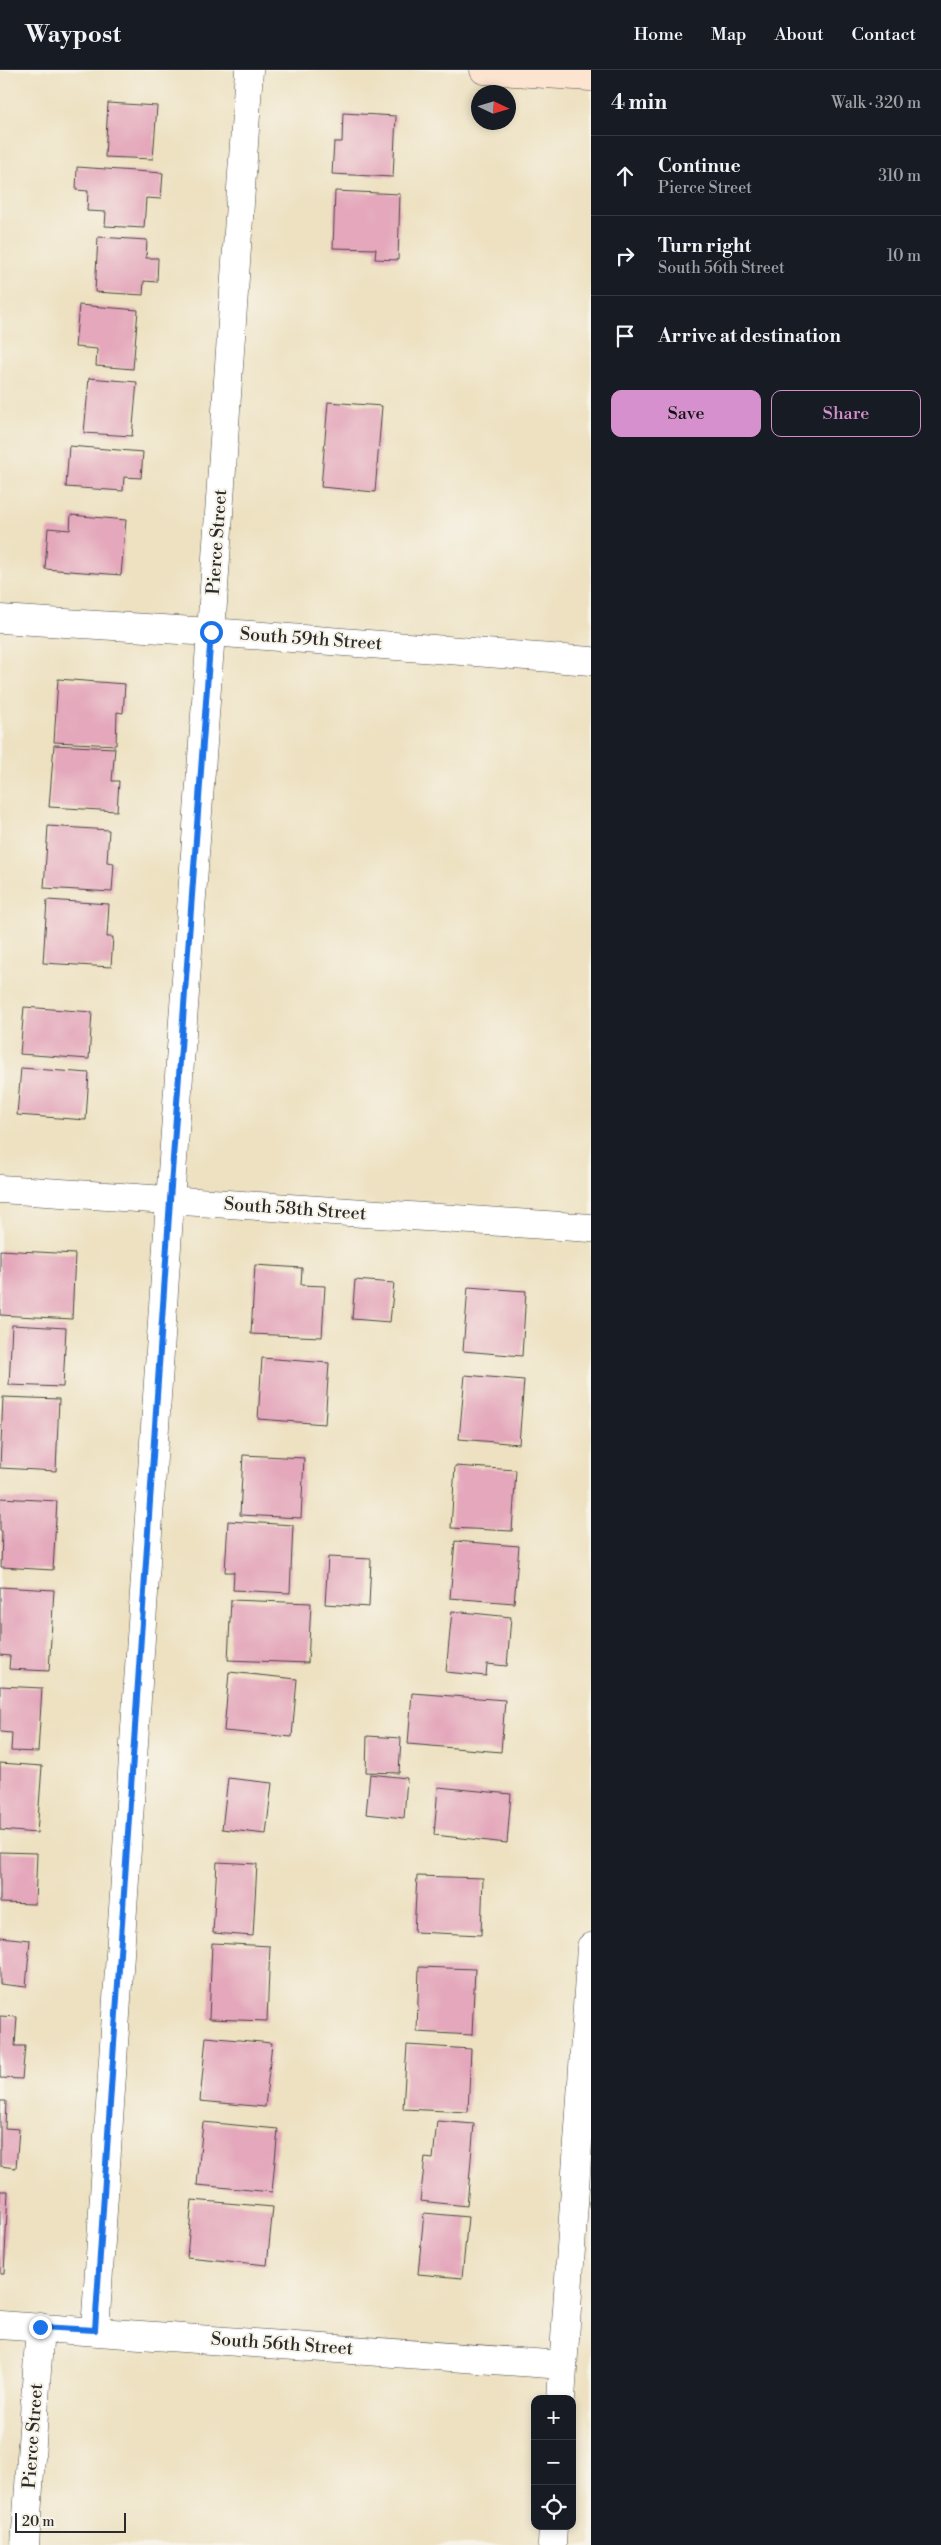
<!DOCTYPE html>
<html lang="en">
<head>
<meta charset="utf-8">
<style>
  body { margin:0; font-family:"Libre Bodoni",serif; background:#242831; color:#f1f3f6 }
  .controls { position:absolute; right:15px; bottom:15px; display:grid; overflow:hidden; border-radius:10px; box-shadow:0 2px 8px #0003 }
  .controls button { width:45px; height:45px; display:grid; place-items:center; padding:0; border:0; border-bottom:1px solid #363941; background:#171b24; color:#f1f3f6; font:25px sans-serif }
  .compass { position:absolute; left:471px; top:15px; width:45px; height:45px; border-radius:50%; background:#171b24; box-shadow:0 2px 8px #0003; rotate:94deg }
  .scale { position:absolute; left:15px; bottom:12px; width:111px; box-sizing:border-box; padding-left:5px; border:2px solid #2b2b2b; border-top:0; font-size:14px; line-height:18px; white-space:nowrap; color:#2b2b2b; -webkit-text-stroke:4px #f7f3e8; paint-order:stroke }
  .stop { position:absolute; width:15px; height:15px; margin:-11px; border:4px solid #1a73e8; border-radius:50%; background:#fff }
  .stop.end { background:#1a73e8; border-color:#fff; box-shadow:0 1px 5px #0008 }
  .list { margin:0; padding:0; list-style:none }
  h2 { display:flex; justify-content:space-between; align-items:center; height:65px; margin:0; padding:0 20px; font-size:21px }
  h2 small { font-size:16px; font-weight:400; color:#9ea1a6 }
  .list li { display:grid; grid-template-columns:32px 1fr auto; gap:15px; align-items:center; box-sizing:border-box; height:80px; padding:0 20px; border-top:1px solid #363941 }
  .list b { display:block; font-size:19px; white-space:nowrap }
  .list p { margin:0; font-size:16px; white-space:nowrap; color:#9ea1a6 }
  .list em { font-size:16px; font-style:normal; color:#9ea1a6 }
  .actions { display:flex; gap:10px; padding:15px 20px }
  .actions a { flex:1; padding:11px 0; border:1px solid #d690ce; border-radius:10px; text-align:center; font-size:18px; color:#d690ce }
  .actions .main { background:#d690ce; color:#111 }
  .icon { flex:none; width:28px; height:28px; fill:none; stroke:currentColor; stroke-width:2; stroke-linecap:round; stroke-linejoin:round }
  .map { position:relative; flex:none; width:591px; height:2475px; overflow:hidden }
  header { display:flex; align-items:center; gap:30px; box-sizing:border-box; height:70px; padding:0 25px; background:#171b24; border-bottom:1px solid #363941 }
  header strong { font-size:24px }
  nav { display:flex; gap:28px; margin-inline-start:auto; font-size:18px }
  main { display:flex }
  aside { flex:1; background:#171b24 }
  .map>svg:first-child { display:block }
  .building { fill:#e4a7bb }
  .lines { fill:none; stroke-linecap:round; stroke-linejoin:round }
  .street-casing { stroke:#484642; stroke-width:29 }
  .secondary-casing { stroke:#484642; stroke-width:29 }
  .street { stroke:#fff; stroke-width:28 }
  .secondary { stroke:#fde4d0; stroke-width:28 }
  .route { stroke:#1a73e8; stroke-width:6 }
  .labels { text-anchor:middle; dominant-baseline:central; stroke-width:4; stroke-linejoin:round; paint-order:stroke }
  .street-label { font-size:18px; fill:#2b2b2b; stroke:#f7f3e8 }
</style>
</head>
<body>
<header>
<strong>Waypost</strong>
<nav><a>Home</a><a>Map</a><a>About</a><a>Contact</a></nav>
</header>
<main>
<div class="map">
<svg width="591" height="2475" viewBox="0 0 591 2475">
  <rect width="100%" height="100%" fill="#f7f3e8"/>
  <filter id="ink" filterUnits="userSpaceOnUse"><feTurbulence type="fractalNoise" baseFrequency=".02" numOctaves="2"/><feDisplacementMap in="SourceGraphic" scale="10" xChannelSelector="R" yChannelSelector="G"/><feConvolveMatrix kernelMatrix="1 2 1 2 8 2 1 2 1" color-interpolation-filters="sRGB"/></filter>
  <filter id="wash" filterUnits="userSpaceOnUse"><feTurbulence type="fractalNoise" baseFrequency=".0096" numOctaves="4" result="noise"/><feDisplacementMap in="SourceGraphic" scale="20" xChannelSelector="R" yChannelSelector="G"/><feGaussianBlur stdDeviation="1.12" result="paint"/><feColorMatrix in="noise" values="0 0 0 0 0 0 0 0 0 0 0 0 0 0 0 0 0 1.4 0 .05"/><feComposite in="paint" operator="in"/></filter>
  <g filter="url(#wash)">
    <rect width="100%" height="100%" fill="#ede1c1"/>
    <g id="blocks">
      <path class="building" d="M108,33L157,36L153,89L105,87Z
        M343,43L396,46L393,107L332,104L334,72H342Z
        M77,97L163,103L161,129L146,128L144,158L105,156L106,142L87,141L88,121L76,120Z
        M335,121L400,124L398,190L375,189L376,179L333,178Z
        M98,167L147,170L146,188H158L157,212L144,211L143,225L95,222Z
        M79,235L138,240L133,299L96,296L97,279L75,277Z
        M89,308L137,312L132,366L84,363Z
        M328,332L382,336L375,422L321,417Z
        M69,376L143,382L141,408L124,407L123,421L66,417Z
        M71,445L126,450L121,505L45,499L48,458L70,460Z
        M58,609L125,614L123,643L117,642L116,675L54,672Z
        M54,675L115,678L112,711H119L117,741L49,737Z
        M48,756L109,760L107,792L114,793L112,822L44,818Z
        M47,830L109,834L107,867H113L111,897L43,893Z
        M24,937L92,942L89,989L20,984Z
        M21,998L89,1003L86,1050L17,1045Z
        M0,1180L75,1184L72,1249L0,1245Z
        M255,1195L302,1198L301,1215L325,1216L322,1267L251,1264Z
        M355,1210L394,1213L390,1252L352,1249Z
        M468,1217L526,1221L522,1286L463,1281Z
        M12,1255L66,1258L63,1317L9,1315Z
        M262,1288L329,1293L325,1354L258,1349Z
        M465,1305L524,1310L519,1374L459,1369Z
        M3,1327L59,1329L56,1401L0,1398Z
        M243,1385L304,1388L301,1448L240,1445Z
        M455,1396L516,1400L512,1461L451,1458Z
        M0,1428L57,1431L53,1500L1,1497L2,1461H0Z
        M228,1451L293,1455L290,1523L233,1520L234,1502H225Z
        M455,1471L519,1476L514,1533L450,1528Z
        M328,1487L371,1489L369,1537L325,1534Z
        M0,1517L54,1520L49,1601L9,1599L10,1586L0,1585Z
        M231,1530L311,1533L308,1593L228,1590Z
        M452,1541L511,1547L507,1596L487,1594L486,1606L446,1602Z
        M229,1602L297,1609L292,1667L224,1661Z
        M0,1616L42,1618L38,1682L11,1681L12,1663L0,1662Z
        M412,1623L505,1630L501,1682L408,1674Z
        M367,1666L401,1668L399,1703L366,1702Z
        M0,1693L42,1696L37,1763L0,1760Z
        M370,1704L407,1708L404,1748L366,1744Z
        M228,1708L272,1713L266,1764L222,1759Z
        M438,1717L511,1724L507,1773L434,1765Z
        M0,1782L37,1783L35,1834L0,1833Z
        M217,1792L257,1794L253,1866L213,1863Z
        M417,1806L483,1808L481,1865L414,1862Z
        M0,1867L30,1870L26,1917L0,1914Z
        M212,1873L270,1876L267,1951L209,1949Z
        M419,1897L475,1899L472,1965L417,1962Z
        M0,1946L17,1947L15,1976H25L22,2009L0,2008Z
        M206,1967L272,1973L265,2037L200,2031Z
        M407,1975L471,1979L468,2042L403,2039Z
        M0,2031H6L5,2058L19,2059L16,2098L0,2096Z
        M437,2051L474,2054L467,2136L420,2131L425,2088L433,2089Z
        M203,2052L278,2059L272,2122L197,2115Z
        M0,2121H8L4,2204H0Z
        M192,2130L273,2137L267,2195L187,2187Z
        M424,2143L468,2147L462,2208L418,2204Z"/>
    </g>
  </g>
  <g filter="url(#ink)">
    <use href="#blocks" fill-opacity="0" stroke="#484642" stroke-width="1"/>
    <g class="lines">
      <defs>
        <path id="street" d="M0,549L211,562L591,591
          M0,1119L591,1158
          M0,2255L563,2295
          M95,2261L170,1131L211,562L249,0
          M561,2329L591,1877
          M25,2475L40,2257
          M552,2475L553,2456"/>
        <path id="secondary" d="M484,0L591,7"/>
      </defs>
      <use href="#street" class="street-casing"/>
      <use href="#secondary" class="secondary-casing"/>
      <use href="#street" class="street"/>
      <use href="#secondary" class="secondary"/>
    </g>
  </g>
  <g class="lines" filter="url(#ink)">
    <path class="route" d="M40,2257L95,2260L170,1130L211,562"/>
  </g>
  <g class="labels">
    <g class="street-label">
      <text transform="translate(217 472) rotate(-86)">Pierce Street</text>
      <text transform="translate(311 569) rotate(4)">South 59th Street</text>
      <text transform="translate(295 1139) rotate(4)">South 58th Street</text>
      <text transform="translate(282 2274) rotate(4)">South 56th Street</text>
      <text transform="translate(33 2366) rotate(-86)">Pierce Street</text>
    </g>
  </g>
</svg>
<div class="controls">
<button>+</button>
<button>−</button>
<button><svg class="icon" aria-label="locate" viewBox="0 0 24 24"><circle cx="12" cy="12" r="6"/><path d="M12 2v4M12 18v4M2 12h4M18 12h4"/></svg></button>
</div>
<svg class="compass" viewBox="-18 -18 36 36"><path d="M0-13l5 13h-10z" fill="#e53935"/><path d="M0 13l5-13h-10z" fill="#9ea1a6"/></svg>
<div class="scale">20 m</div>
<div class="stop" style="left:211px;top:562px"></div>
<div class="stop end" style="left:40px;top:2257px"></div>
</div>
<aside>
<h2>4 min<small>Walk · 320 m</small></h2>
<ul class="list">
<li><svg class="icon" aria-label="ahead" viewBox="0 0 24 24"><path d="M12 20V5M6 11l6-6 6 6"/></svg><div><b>Continue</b><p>Pierce Street</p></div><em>310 m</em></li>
<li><svg class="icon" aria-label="right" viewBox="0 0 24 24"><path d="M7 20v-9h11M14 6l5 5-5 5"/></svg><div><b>Turn right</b><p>South 56th Street</p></div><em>10 m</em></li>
<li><svg class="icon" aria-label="arrive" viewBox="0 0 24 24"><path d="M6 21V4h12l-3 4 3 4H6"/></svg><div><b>Arrive at destination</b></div></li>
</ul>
<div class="actions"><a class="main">Save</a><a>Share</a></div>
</aside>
</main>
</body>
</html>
